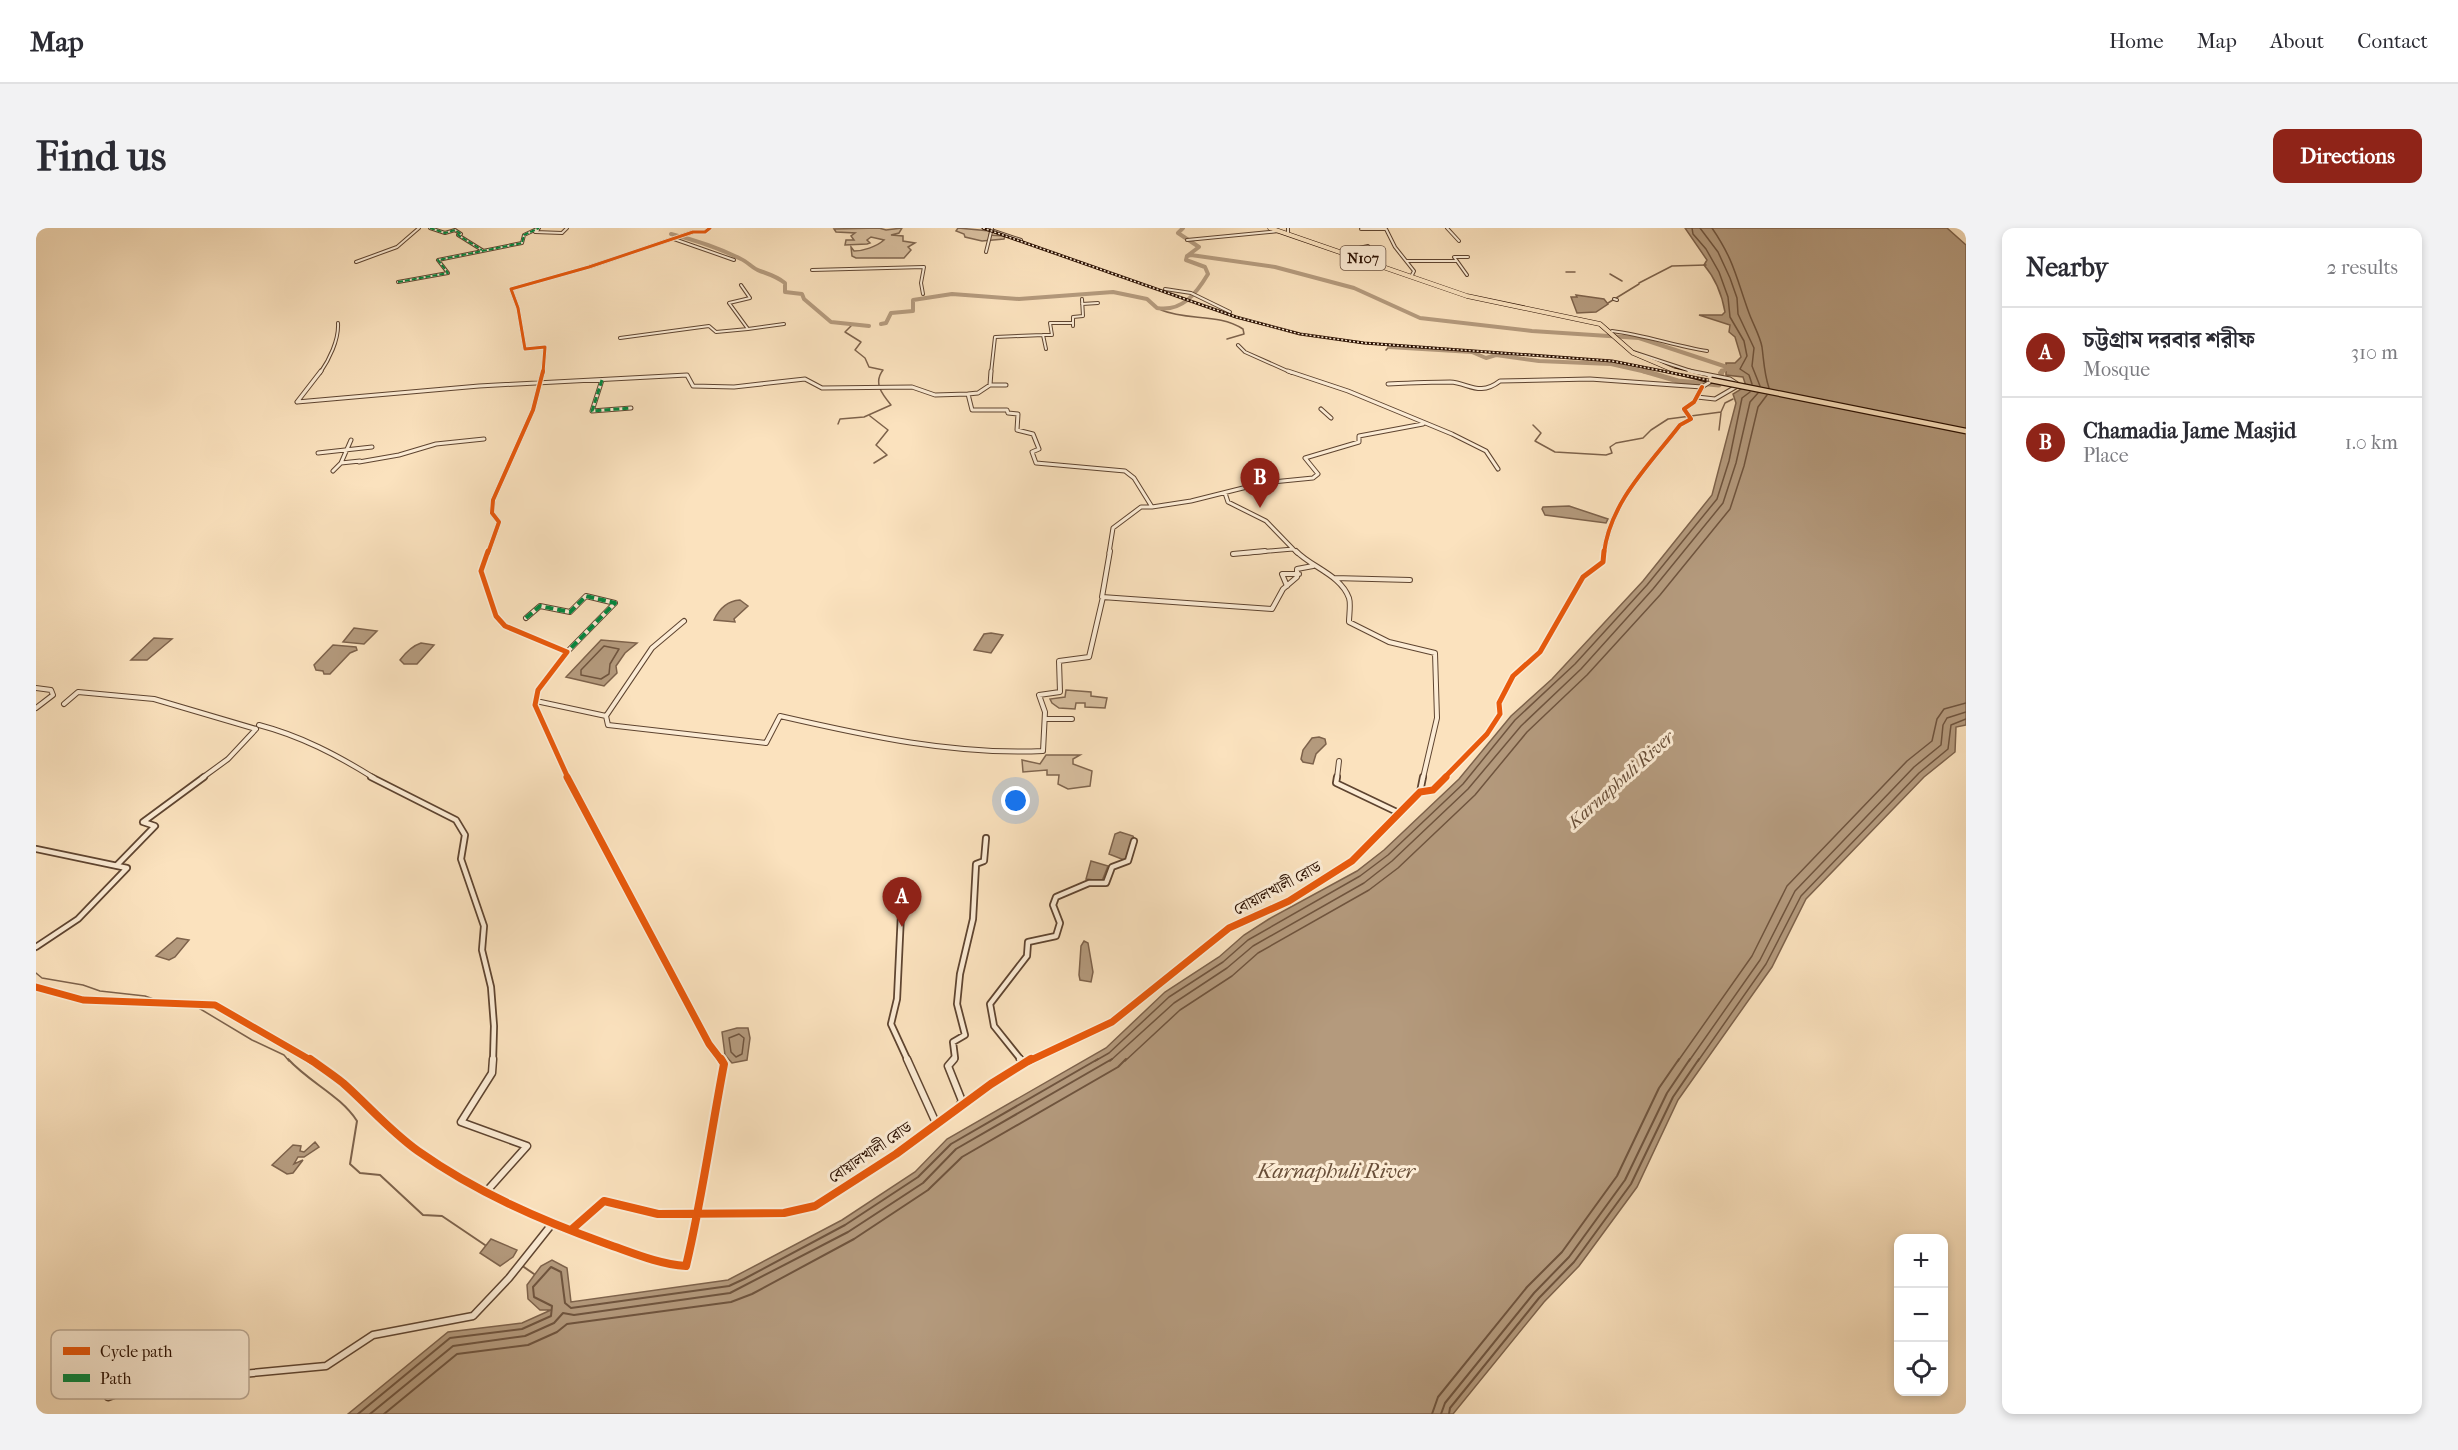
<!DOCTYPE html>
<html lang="en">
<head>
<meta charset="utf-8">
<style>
  body { margin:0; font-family:"IM FELL French Canon","Noto Serif Bengali",serif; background:#f2f2f3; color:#2b2b33 }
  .controls { position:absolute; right:18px; bottom:18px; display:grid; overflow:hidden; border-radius:12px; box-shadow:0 3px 9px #0003 }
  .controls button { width:54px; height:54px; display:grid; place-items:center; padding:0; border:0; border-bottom:2px solid #e1e1e2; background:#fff; color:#2b2b33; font:30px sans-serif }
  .you { position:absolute; left:980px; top:573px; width:21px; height:21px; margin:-15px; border:4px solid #fff; border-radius:50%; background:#1a73e8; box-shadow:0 0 0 9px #1a73e833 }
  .badge { display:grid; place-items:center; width:39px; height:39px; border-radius:50%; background:#8f2418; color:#fff; font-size:20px; font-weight:700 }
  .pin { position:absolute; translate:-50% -50px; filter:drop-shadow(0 2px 3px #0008) }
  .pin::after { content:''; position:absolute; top:32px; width:21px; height:18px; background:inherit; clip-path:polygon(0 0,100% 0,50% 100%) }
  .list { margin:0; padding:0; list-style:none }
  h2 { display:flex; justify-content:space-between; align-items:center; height:78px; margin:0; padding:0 24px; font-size:26px }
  h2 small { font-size:20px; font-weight:400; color:#7c7c81 }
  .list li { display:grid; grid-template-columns:39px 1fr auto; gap:18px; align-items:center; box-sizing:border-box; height:90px; padding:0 24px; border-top:2px solid #e1e1e2 }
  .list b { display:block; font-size:22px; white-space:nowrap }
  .list p { margin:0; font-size:20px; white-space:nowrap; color:#7c7c81 }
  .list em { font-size:20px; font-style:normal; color:#7c7c81 }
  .icon { flex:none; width:33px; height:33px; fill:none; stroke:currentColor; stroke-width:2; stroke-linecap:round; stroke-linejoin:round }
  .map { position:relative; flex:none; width:1930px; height:1186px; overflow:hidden; border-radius:12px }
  header { display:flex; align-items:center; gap:36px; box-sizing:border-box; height:84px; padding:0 30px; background:#fff; border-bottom:2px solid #e1e1e2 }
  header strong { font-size:28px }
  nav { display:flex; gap:33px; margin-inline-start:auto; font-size:21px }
  .intro { display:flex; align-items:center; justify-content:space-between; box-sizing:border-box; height:144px; padding:0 36px }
  h1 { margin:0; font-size:42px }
  .button { padding:15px 27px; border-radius:12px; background:#8f2418; color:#fff; font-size:21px; font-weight:700 }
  main { display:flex; gap:36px; padding:0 36px }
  aside { flex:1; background:#fff; border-radius:12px; box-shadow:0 3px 9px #0003 }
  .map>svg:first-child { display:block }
  .green { fill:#d7be9e; stroke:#80664f; stroke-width:1.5 }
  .water { fill:#b49a7d; stroke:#7d624b; stroke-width:1.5 }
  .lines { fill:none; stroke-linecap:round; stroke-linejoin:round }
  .shore-far1 { stroke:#6f543e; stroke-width:1.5 }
  .shore { stroke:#6f543e; stroke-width:2 }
  .stream-far1 { stroke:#7d624b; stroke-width:1.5 }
  .stream { stroke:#7d624b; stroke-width:2 }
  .river-far1 { stroke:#b49a7d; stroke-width:4 }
  .river { stroke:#b49a7d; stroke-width:5 }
  .minor-far4-casing { stroke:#5e4430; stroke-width:4 }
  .minor-far3-casing { stroke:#5e4430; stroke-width:5 }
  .minor-far2-casing { stroke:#5e4430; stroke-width:6 }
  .minor-far1-casing { stroke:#5e4430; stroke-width:8 }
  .minor-casing { stroke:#5e4430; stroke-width:9 }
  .trunk-far1-casing { stroke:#2a0f00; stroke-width:5 }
  .trunk-casing { stroke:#2a0f00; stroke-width:7 }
  .minor-far4 { stroke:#fcecd5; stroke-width:2 }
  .minor-far3 { stroke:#fcecd5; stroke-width:3 }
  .minor-far2 { stroke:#fcecd5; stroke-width:4 }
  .minor-far1 { stroke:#fcecd5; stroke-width:4.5 }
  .minor { stroke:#fcecd5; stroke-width:6 }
  .trunk-far1 { stroke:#fbe2be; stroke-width:4 }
  .trunk { stroke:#fbe2be; stroke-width:4.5 }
  .rail-casing { stroke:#2a0f00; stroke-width:3 }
  .rail { stroke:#fcecd5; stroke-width:1.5; stroke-dasharray:2; stroke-linecap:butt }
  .trunk-bridge-casing { stroke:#2a0f00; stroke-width:7; stroke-linecap:butt }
  .trunk-bridge { stroke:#fbe2be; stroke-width:4.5 }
  .quiet-far2 { stroke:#00873e; stroke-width:2; stroke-dasharray:5 2; stroke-linecap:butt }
  .quiet-far1 { stroke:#00873e; stroke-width:3; stroke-dasharray:6 3; stroke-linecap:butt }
  .quiet { stroke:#00873e; stroke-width:4; stroke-dasharray:8 4; stroke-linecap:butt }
  .cycleway-far4-casing { stroke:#fcecd5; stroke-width:5 }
  .cycleway-far3-casing { stroke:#fcecd5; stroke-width:6 }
  .cycleway-far2-casing { stroke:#fcecd5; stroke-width:8 }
  .cycleway-far1-casing { stroke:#fcecd5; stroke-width:10 }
  .cycleway-casing { stroke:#fcecd5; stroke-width:12 }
  .cycleway-far4 { stroke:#e8590c; stroke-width:3 }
  .cycleway-far3 { stroke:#e8590c; stroke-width:4 }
  .cycleway-far2 { stroke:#e8590c; stroke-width:5 }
  .cycleway-far1 { stroke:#e8590c; stroke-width:7 }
  .cycleway { stroke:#e8590c; stroke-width:8 }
  .labels { text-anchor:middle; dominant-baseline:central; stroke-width:6; stroke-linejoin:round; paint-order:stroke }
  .shield { fill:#fcecd5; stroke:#695140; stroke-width:1.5 }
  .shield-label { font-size:15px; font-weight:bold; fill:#2a0f00 }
  .street-label { font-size:16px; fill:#2a0f00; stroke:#fcecd5 }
  .water-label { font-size:18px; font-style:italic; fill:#684e38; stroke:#fcecd5 }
  .near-water-label { font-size:21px; font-style:italic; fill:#684e38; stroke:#fcecd5 }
  .key { fill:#fcecd5; stroke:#bdaa95; stroke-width:1.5 }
  .key-label { font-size:16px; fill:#2a0f00 }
</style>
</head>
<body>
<header>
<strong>Map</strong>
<nav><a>Home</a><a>Map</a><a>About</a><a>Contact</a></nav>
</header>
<div class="intro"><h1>Find us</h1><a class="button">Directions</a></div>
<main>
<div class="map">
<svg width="1930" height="1186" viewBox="0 0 1930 1186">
  <rect width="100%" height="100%" fill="#fbe2be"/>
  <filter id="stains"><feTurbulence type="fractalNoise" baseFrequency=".00333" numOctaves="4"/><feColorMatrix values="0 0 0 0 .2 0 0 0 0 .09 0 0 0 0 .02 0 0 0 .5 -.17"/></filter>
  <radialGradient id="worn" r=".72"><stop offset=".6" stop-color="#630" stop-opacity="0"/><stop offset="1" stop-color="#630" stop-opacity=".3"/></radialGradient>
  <path class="green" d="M843,0L850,2L866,0L863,5L855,7L867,8V13L879,15L872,19L875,22L868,30H820L816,28L815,19L818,23C827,23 840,19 848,12L835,9L831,12L834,15L831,16L809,17L810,12H818L815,8L819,5L800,4L798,1Z
    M922,0L954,3L953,7L969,8L968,11L946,13L929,9L928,6L920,3Z
    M1030,462L1055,464V468L1071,470L1069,480L1049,479V475H1040L1039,481L1023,480L1016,475L1014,471L1029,469Z
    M1010,527H1044L1037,531V536L1056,543L1054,558L1032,561L1022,556L1023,547H1011V542L987,544L986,532L1004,536Z"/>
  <path class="water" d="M1649,0H1911L1930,17V497L1920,499L1919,524L1888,549L1770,671L1736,739L1642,872L1601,959L1543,1038L1508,1074L1417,1186H312L412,1104L486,1095L515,1082H504L492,1071L491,1057L505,1038L516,1032L531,1040L535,1074L692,1052L806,992L879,944L911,911L1070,820L1129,764L1183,729L1208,707L1233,691L1321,643L1348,622L1423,551L1475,488L1516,451L1607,353L1676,267L1700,175L1697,166L1710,158L1707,149L1690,147V135H1699L1705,129L1699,109L1693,104L1694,97L1663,87H1686L1689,84C1686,67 1680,51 1668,37L1671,32Z
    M1540,67L1568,71L1572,76L1560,84L1541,85L1535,69H1541Z
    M1533,278L1572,291L1570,295L1509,287L1506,281L1507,279Z
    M704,372L712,378L698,391L699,394L678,392C683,381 691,373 704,372Z
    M318,400L341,403L328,416L307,414Z
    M955,405L967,407L955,425L938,422L948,406Z
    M118,410L136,411L111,432H95Z
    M565,412L601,415L589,425L580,438L581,445L568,458L530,449Z
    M385,415L398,417L381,436H368L364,432C370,424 376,418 385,415Z
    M297,417L320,419L321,422L314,425L294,446H288L287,443L280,442L278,437Z
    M1283,509L1289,511L1290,516L1280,526L1277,536L1267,534L1265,531L1267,522L1276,510Z
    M1084,604L1097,608L1098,610L1092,631L1088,632L1073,626L1079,606Z
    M1055,633L1072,638L1066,653L1050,651Z
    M141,710L153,712L139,729L133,732L120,728Z
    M1048,713L1052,715L1057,744L1055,754L1044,752L1043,747L1045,718Z
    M701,800H712L714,810L711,832L696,835L689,827L686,804Z
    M279,914L283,919L268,929H262L258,936L267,932L257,945L251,946L236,937L257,917L265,918L264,923L268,924Z
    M455,1011L481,1022L477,1029L464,1038L444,1025Z"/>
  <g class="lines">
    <path class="shore-far1" d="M1656,0L1657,6L1670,21L1683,44L1692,69L1694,89L1708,113L1711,128L1704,141L1713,147L1716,156
      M1664,0L1682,24L1694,50L1701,70L1702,86L1718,120L1716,138L1724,158
      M1676,0C1698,32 1700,49 1713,85C1717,96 1724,108 1726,119C1728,134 1728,145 1733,160
      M568,418L583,421L574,436L573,446L565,451L545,447V442Z
      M703,806L708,810L706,826L700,829L695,824L693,810Z
      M1059,833L1073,825L1133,769L1187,734L1212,712L1324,648L1352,627L1427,556L1479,492L1539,436L1611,357L1681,271L1693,233L1706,170L1714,164
      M1074,833L1138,775L1191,740L1217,718L1328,655L1356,633L1432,561L1485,498L1545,441L1617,361L1687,275L1700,235L1714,174L1722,165
      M1089,833L1144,782L1196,748L1222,725L1333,662L1362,640L1439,567L1491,504L1551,447L1624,367L1694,281L1708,238L1722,179L1731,167
      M1642,833L1716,728L1751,658L1871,533L1896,513L1901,491L1908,481L1930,475
      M1653,833L1724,732L1759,663L1878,539L1905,517L1907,497L1911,490L1930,484
      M1662,833L1730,736L1765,668L1883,545L1912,521L1915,497L1930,491"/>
    <path class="shore" d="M322,1186L414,1110L486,1101L515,1088L516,1078L498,1069L497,1059L515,1039L525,1044L529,1075L535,1080L693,1058L708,1051L809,997L882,949L915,916L1062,831
      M334,1186L417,1118L489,1108L518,1095L527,1085L538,1087L694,1065L812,1004L887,955L920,921L1076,831
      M348,1186L421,1126L492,1117L521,1104L531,1096L695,1074L716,1066L818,1011L892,962L926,929L1082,839L1090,831
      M1396,1186L1402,1169L1491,1059L1526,1024L1581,948L1623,860L1643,831
      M1405,1186L1409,1175L1498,1065L1533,1029L1589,952L1631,865L1654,831
      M1413,1186L1414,1180L1503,1070L1538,1034L1595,956L1637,869L1663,831"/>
    <path class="stream-far1" d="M1530,44H1539
      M1574,46L1586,53
      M1603,55L1636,38L1670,37
      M1572,75L1603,56
      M1125,82C1152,93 1182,85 1207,101L1208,106L1191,111
      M1350,122L1353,119
      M834,188L852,202L840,217L851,227L838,235
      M802,196L804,191L828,189L855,177C846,166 837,155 847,142L833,139L829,130L819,122L825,114L809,104L815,98
      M1497,197L1505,205L1499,213L1519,224L1570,227L1576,225L1574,219L1580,215L1607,210L1615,202L1632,191L1685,184L1689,175L1697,171
      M1683,202L1685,185
      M0,745L6,750L47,757L64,763L109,768L123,773
      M136,778L161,779L216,812L248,827L253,833"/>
    <path class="stream" d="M252,831C274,855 304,867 321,893L314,936L324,945L344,947L387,987L406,988L449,1017
      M485,1037L498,1046"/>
    <path class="river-far1" d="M1147,0L1142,5L1163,19L1151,28
      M635,6C659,12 683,20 705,31C712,34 717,41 724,43C735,47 740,48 749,55V64L766,66L768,71L795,94L833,98
      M845,96L850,95L855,85L877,83V72L916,66L983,71L1077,64L1111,71L1121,80C1146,84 1160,66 1172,46L1169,39L1150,32L1151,28L1155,27L1239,39L1318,60L1384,90L1496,103L1603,110L1700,142
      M1353,119L1436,124L1450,130L1460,127L1503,133L1575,136L1615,145
      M1684,145L1690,141"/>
    <path class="river" d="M1608,143L1642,153L1683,157L1686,143"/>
    <defs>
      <path id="minor-far4" d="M394,0L409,5L419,2L425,6L422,7L446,22
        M949,0L985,12
        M1252,0V6
        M1411,0L1423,13
        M1325,1H1350L1359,19L1378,43L1376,47
        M502,2L499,4L526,5L531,0
        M638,11L698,32
        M1151,12L1243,3
        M950,24L956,0
        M1305,24L1332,18
        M1371,33H1421L1418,29H1432
        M1421,33L1431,47
        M320,34L361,19L383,0
        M776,42L888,39L885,55L887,66
        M362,54L412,45L402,32L486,15L488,7L503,0
        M1129,61L1155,65L1194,84
        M1578,71L1581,72
        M1046,76L1062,75
        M1037,98V89L1047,88L1046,71
        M712,101L748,96
        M1576,103C1609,107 1639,118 1671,123
        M584,110L673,98L680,104L712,101L693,75L714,70L705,57
        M1202,117L1209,124L1256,145
        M1010,121L1007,107H1016L1014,95H1037
        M1597,124L1661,145
        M284,145C293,132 303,112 302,95
        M507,145L509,119L489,121L482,80L475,61L553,39L657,4H669L674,0
        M955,145L959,109L1007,107"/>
      <path id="minor-far3" d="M1252,143L1312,163L1416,206L1450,223L1462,241
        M1653,143L1694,151L1703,157L1679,171L1661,169
        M566,152L556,183L595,180
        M1352,156C1373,155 1394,154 1414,154C1433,155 1443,169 1464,153L1554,151L1666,159L1677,152L1672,147
        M954,157H970
        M932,166L942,165L954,157L955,143
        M261,174L443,158L651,147L657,158L698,159L769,151L786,160L876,159L899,167L932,166L936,182H971L972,185L982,186L981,202L997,206L1003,221L996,224L1000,235L1089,243L1098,250L1116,279L1155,273L1227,255L1277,250L1282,246L1269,230L1323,214V208L1387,196
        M261,174L285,143
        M1285,181L1295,190
        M282,225L336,219
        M323,234L363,227L400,216L448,211
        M305,235L324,233
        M297,243L305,235L315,212
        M1189,265L1192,274L1230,293L1261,325
        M452,325L463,294L456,285L457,272L497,182L507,143
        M1073,325L1077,300L1105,279H1116
        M1211,325L1257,321
        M1568,325C1574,274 1614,236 1644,197L1655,191L1648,181L1658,174L1666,159"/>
      <path id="minor-far2" d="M452,323L445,343L460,388L469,398L531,424L502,462L499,477L532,550
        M1074,323L1066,369L1236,381L1247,361L1261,349V341L1277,338
        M1260,323C1275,339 1305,347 1313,370C1315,376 1313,387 1313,394L1353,414L1399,425L1401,490L1387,550
        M1197,326L1229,323
        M1298,350L1374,352
        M1251,358L1246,346H1263
        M490,390L504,378L534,384L550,368L579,375L531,424
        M0,460L15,462L17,467L0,480
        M500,473L570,488L572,497L730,515L744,488C831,508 917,527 1007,523L1009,484L1003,467L1024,464L1023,433L1053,429L1067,369
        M28,476L42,464L118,471L220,501
        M570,488L616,420L648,393
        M1009,491H1036
        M223,497C265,508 301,527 338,550
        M166,550L192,531L220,501
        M1301,550L1303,533
        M1408,550L1451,506L1464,486L1463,475L1477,448L1504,424L1547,349L1567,334L1568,323"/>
      <path id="minor-far1" d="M335,549L420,592L429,607L425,631L448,698L446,722L455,759L458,798L457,833
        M531,549L673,816L686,833
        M1301,549L1300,555L1363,585
        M1384,564L1387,549
        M0,621L91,640L42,691L0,719
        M81,637L119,598L107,594L168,549
        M861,682L865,686L861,771L855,796L872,833
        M0,759L47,772L179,777L276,833
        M916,833L919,830L917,814L929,807L921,776L924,746L937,691L940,636L948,633L950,610
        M986,833L958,798L954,776L991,728L992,714L1020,708L1024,695L1017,677L1020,669L1053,655H1070L1076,639L1092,633L1098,613
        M993,833L1076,794L1193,700L1253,673L1316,633L1384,564L1397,562L1410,549"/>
      <path id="minor" d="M274,831C285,839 297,847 307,855C333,878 354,903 382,923C440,964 504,992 571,1016C597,1025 622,1036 650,1038C666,971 675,904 688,836L685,831
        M871,831L900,895
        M918,831L912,838L926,873L921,882
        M984,831L988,836
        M449,965L491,918L425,894L456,845L457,831
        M535,1002L568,973L622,986L748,985L779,978L860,926L955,856L995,831
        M72,1169L111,1155L290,1138L337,1107L437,1088L473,1050L516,996"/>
      <path id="trunk-far1" d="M1234,0L1431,68L1564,96L1597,125L1644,145"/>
      <path id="trunk" d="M1639,143L1675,152"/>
    </defs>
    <use href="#minor-far4" class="minor-far4-casing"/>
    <use href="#minor-far3" class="minor-far3-casing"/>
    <use href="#minor-far2" class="minor-far2-casing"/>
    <use href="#minor-far1" class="minor-far1-casing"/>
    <use href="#minor" class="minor-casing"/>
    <use href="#trunk-far1" class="trunk-far1-casing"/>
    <use href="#trunk" class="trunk-casing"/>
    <use href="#minor-far4" class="minor-far4"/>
    <use href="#minor-far3" class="minor-far3"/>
    <use href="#minor-far2" class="minor-far2"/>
    <use href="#minor-far1" class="minor-far1"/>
    <use href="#minor" class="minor"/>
    <use href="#trunk-far1" class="trunk-far1"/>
    <use href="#trunk" class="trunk"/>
    <defs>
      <path id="rail" d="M947,0L1200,89L1264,106L1328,115L1576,133L1930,203"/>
    </defs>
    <use href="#rail" class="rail-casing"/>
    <use href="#rail" class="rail"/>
    <defs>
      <path id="trunk-bridge" d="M1675,152L1930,203"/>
    </defs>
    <use href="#trunk-bridge" class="trunk-bridge-casing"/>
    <use href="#trunk-bridge" class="trunk-bridge"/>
    <path class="quiet-far2" d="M394,0L409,5L419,2L425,6L422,7L446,22
      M362,54L412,45L402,32L486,15L488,7L503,0"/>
    <path class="quiet-far1" d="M566,152L556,183L595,180"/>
    <path class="quiet" d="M490,390L504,378L534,384L550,368L579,375L531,424"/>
    <defs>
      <path id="cycleway-far4" d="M507,145L509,119L489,121L482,80L475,61L553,39L657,4H669L674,0"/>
      <path id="cycleway-far3" d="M452,325L463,294L456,285L457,272L497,182L507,143
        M1568,325C1574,274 1614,236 1644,197L1655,191L1648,181L1658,174L1666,159"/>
      <path id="cycleway-far2" d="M452,323L445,343L460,388L469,398L531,424L502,462L499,477L532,550
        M1408,550L1451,506L1464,486L1463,475L1477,448L1504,424L1547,349L1567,334L1568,323"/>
      <path id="cycleway-far1" d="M531,549L673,816L686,833
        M0,759L47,772L179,777L276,833
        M993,833L1076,794L1193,700L1253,673L1316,633L1384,564L1397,562L1410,549"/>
      <path id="cycleway" d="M274,831C285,839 297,847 307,855C333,878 354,903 382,923C440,964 504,992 571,1016C597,1025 622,1036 650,1038C666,971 675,904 688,836L685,831
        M535,1002L568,973L622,986L748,985L779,978L860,926L955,856L995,831"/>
    </defs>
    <use href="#cycleway-far4" class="cycleway-far4-casing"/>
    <use href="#cycleway-far3" class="cycleway-far3-casing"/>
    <use href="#cycleway-far2" class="cycleway-far2-casing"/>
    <use href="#cycleway-far1" class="cycleway-far1-casing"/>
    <use href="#cycleway" class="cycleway-casing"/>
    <use href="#cycleway-far4" class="cycleway-far4"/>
    <use href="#cycleway-far3" class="cycleway-far3"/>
    <use href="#cycleway-far2" class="cycleway-far2"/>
    <use href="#cycleway-far1" class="cycleway-far1"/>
    <use href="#cycleway" class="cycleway"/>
  </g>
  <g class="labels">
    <rect class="shield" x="1304.5" y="18" width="45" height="24" rx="4.5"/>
    <g class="shield-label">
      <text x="1327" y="30">N107</text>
    </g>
    <g class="street-label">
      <text transform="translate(1241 660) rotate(-28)">বোয়ালখালী রোড</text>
      <text transform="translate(834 924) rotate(-34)">বোয়ালখালী রোড</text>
    </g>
    <g class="water-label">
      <text transform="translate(1585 552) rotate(-42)">Karnaphuli River</text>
    </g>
    <g class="near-water-label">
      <text x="1300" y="943">Karnaphuli River</text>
    </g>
  </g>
  <rect x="15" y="1102" width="198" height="69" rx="9" class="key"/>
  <rect x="27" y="1119" width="27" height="8" fill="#e8590c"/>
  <rect x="27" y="1146" width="27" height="8" fill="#00873e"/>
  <g class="key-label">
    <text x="64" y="1129">Cycle path</text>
    <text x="64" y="1156">Path</text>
  </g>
  <rect width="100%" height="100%" filter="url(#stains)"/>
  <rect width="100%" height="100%" fill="url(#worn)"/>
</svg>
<div class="controls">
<button>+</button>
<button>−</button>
<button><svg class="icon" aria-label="locate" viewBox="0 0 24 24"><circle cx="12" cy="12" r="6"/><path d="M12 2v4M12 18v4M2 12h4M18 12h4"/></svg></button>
</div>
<div class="you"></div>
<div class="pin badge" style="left:866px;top:699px">A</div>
<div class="pin badge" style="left:1224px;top:280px">B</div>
</div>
<aside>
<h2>Nearby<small>2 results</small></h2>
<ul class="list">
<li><span class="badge">A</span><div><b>চট্টগ্রাম দরবার শরীফ</b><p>Mosque</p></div><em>310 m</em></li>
<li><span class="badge">B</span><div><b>Chamadia Jame Masjid</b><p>Place</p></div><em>1.0 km</em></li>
</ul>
</aside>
</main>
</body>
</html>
